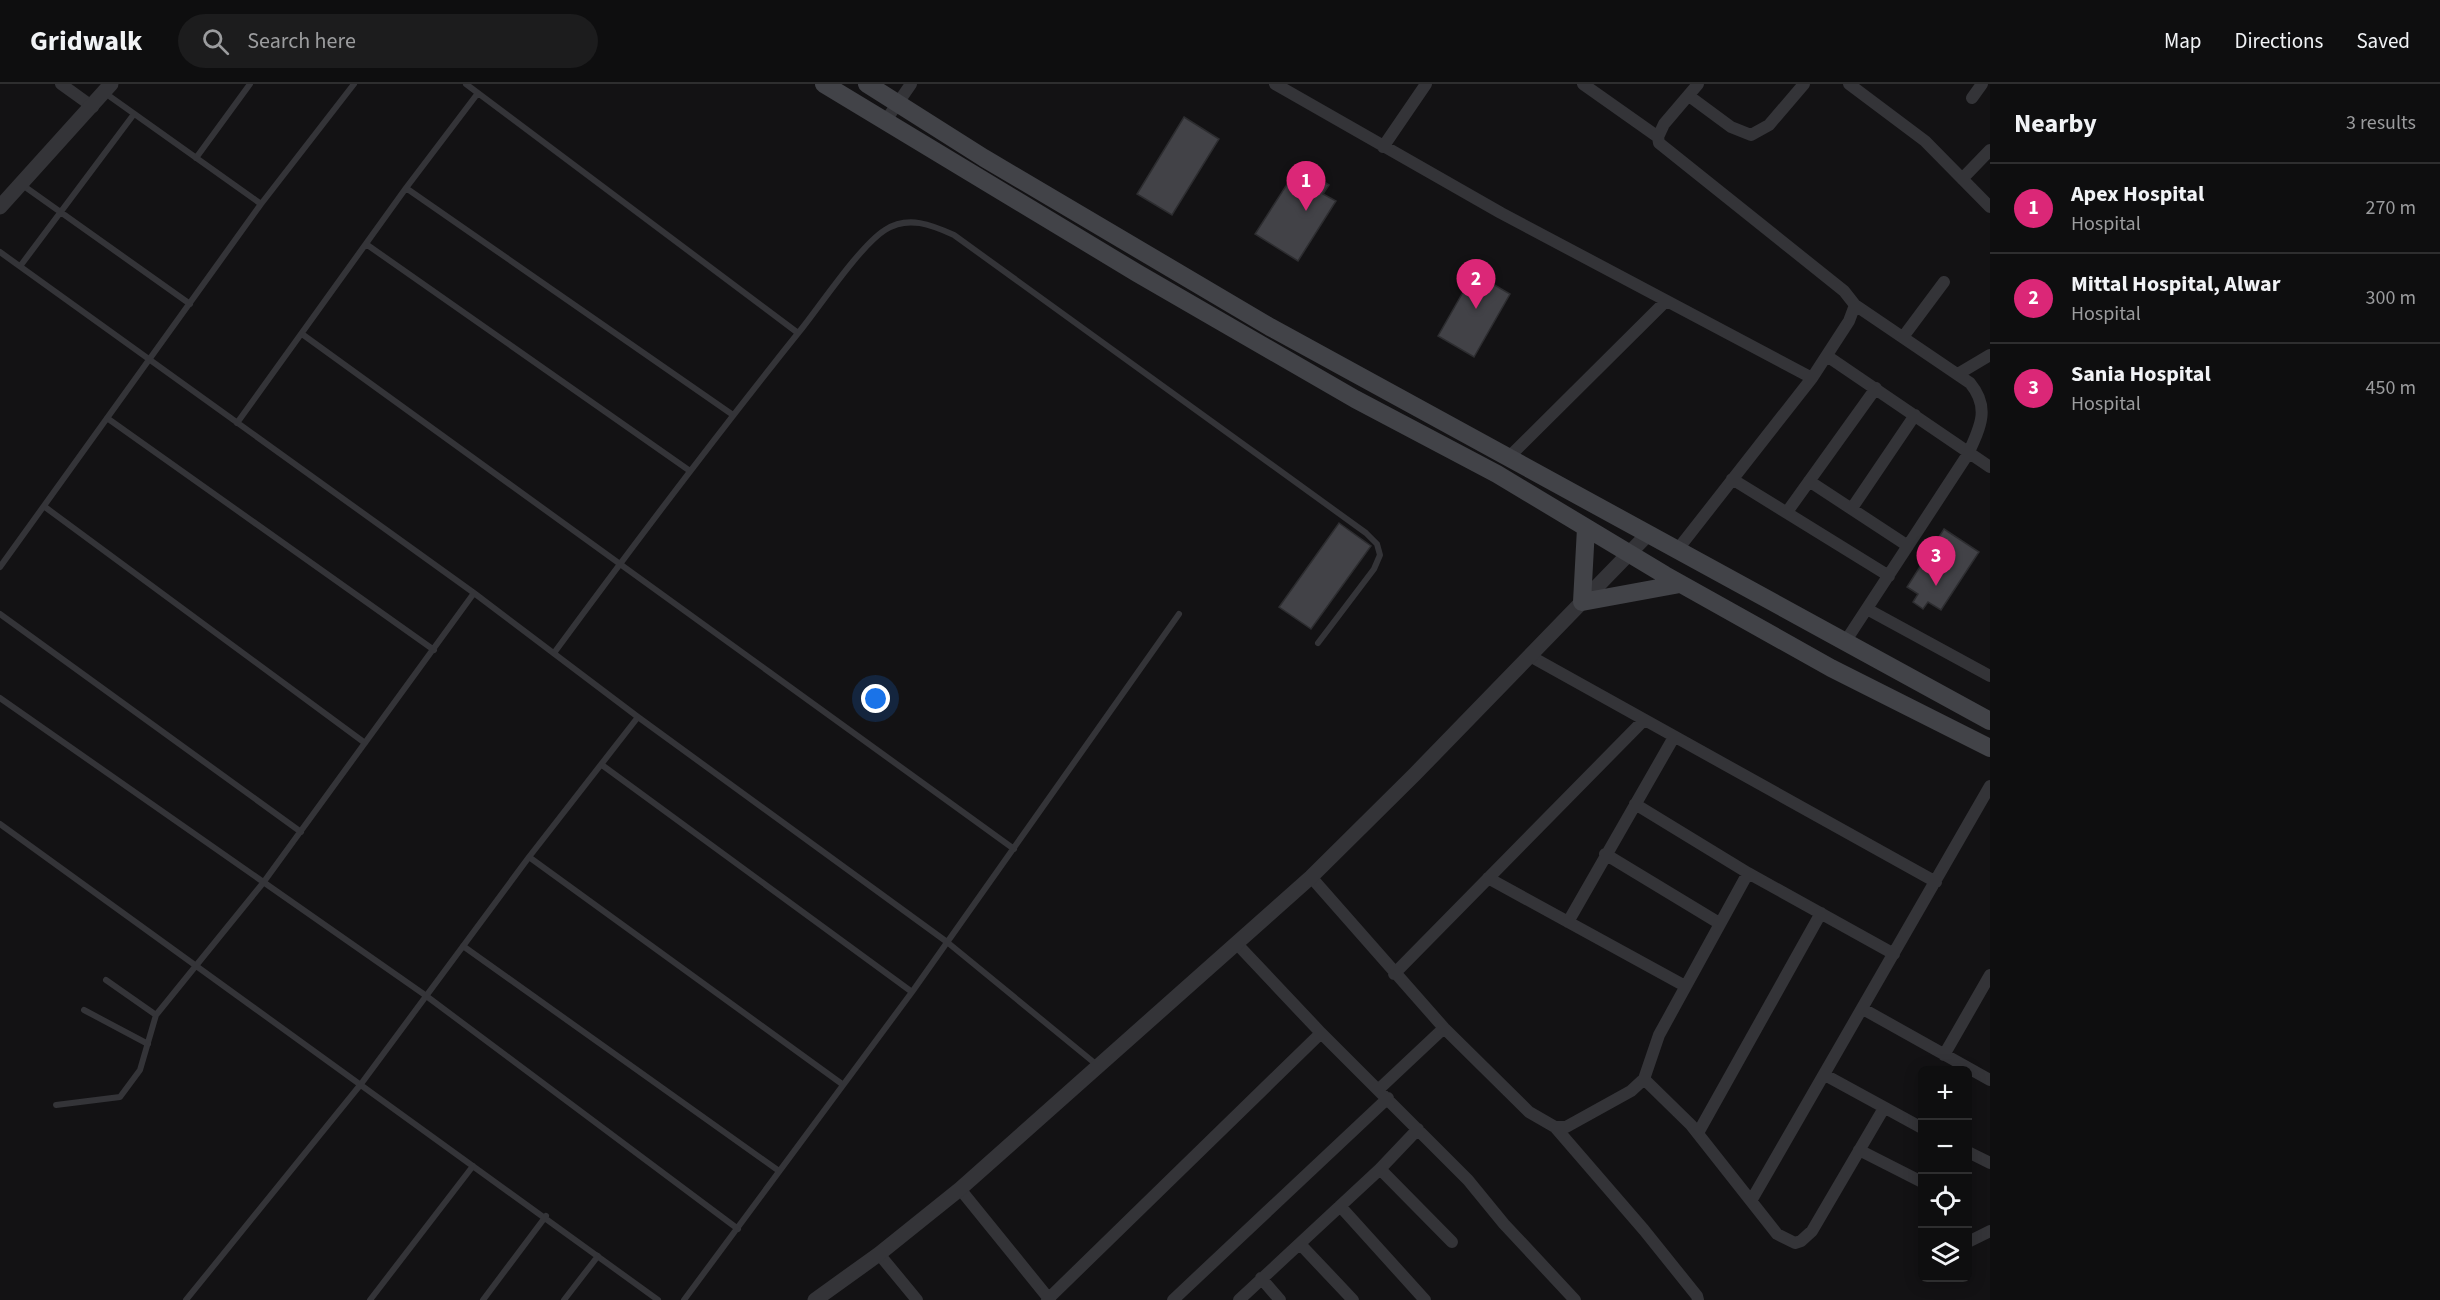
<!DOCTYPE html>
<html lang="en">
<head>
<meta charset="utf-8">
<style>
  body { margin:0; font-family:"Source Sans 3",sans-serif; background:#1c1c1d; color:#f1f3f6 }
  .controls { position:absolute; right:18px; bottom:18px; display:grid; overflow:hidden; border-radius:9px; box-shadow:0 3px 15px #0003 }
  .controls button { width:54px; height:54px; display:grid; place-items:center; padding:0; border:0; border-bottom:2px solid #2e2e2f; background:#0e0e0f; color:#f1f3f6; font:30px sans-serif }
  .you { position:absolute; left:876px; top:615px; width:21px; height:21px; margin:-15px; border:4px solid #fff; border-radius:50%; background:#1a73e8; box-shadow:0 0 0 9px #1a73e833 }
  .badge { display:grid; place-items:center; width:39px; height:39px; border-radius:50%; background:#db2777; color:#fff; font-size:20px; font-weight:700 }
  .pin { position:absolute; translate:-50% -50px; filter:drop-shadow(0 2px 3px #0008) }
  .pin::after { content:''; position:absolute; top:32px; width:21px; height:18px; background:inherit; clip-path:polygon(0 0,100% 0,50% 100%) }
  .list { margin:0; padding:0; list-style:none }
  h2 { display:flex; justify-content:space-between; align-items:center; height:78px; margin:0; padding:0 24px; font-size:26px }
  h2 small { font-size:20px; font-weight:400; color:#9b9c9e }
  .list li { display:grid; grid-template-columns:39px 1fr auto; gap:18px; align-items:center; box-sizing:border-box; height:90px; padding:0 24px; border-top:2px solid #2e2e2f }
  .list b { display:block; font-size:22px; white-space:nowrap }
  .list p { margin:0; font-size:20px; white-space:nowrap; color:#9b9c9e }
  .list em { font-size:20px; font-style:normal; color:#9b9c9e }
  .icon { flex:none; width:33px; height:33px; fill:none; stroke:currentColor; stroke-width:2; stroke-linecap:round; stroke-linejoin:round }
  .map { position:relative; flex:none; width:1990px; height:1216px; overflow:hidden }
  header { display:flex; align-items:center; gap:36px; box-sizing:border-box; height:84px; padding:0 30px; background:#0e0e0f; border-bottom:2px solid #2e2e2f }
  header strong { font-size:28px }
  nav { display:flex; gap:33px; margin-inline-start:auto; font-size:21px }
  .search { width:420px; height:54px; background:#1c1c1d; display:flex; align-items:center; gap:15px; box-sizing:border-box; padding:0 21px; border-radius:33px; color:#9b9c9e; font-size:22px }
  main { display:flex }
  aside { flex:1; background:#0e0e0f }
  .map>svg:first-child { display:block }
  .building { fill:#424247; stroke:#2d2d30; stroke-width:1.5 }
  .lines { fill:none; stroke-linecap:round; stroke-linejoin:round }
  .service { stroke:#343438; stroke-width:6 }
  .minor { stroke:#343438; stroke-width:12 }
  .tertiary { stroke:#343438; stroke-width:15 }
  .secondary { stroke:#424348; stroke-width:18 }
</style>
</head>
<body>
<header>
<strong>Gridwalk</strong>
<div class="search"><svg class="icon" aria-label="search" viewBox="0 0 24 24"><circle cx="10" cy="10" r="6"/><path d="M15 15l6 6"/></svg>Search here</div>
<nav><a>Map</a><a>Directions</a><a>Saved</a></nav>
</header>
<main>
<div class="map">
<svg width="1990" height="1216" viewBox="0 0 1990 1216">
  <rect width="100%" height="100%" fill="#131214"/>
  <path class="building" d="M1184,33L1219,55L1172,131L1137,110Z
    M1309,88L1329,101L1323,110L1336,117L1298,177L1255,150L1293,91L1303,97Z
    M1474,189L1510,210L1474,273L1438,252Z
    M1339,439L1371,462L1311,545L1279,523Z
    M1944,445L1979,468L1941,526L1928,518L1923,525L1913,518L1918,510L1907,503Z"/>
  <g class="lines">
    <path class="service" d="M466,0L798,249
      M105,9L261,120
      M196,74L250,0
      M21,100L190,220
      M406,104L733,331
      M366,160L690,387
      M0,168L474,509L638,633L947,858L1097,981
      M21,181L134,30
      M302,250L1014,765
      M107,334L434,566
      M237,339L406,104L478,9
      M45,423L365,659
      M0,483L261,120L354,0
      M0,530L301,748
      M554,569C635,459 717,350 803,243C822,219 861,161 885,146C908,131 932,141 954,151L1366,449L1377,460L1380,471L1374,485L1318,559
      M0,614L425,911L738,1145
      M602,681L912,908
      M0,740L658,1216
      M529,773L842,1000
      M463,862L779,1087
      M106,896L156,931
      M84,926L148,960
      M56,1021L120,1013L140,986L156,931L263,799L474,509
      M186,1216L361,1000L529,773L638,633
      M370,1216L473,1082
      M483,1216L546,1132
      M564,1216L598,1172
      M684,1216L912,908L1179,530"/>
    <path class="minor" d="M61,0L93,23
      M1275,0L1501,129L1812,294
      M1583,0L1658,53
      M1849,0L1925,57L1990,123
      M1689,12L1731,43L1751,51L1769,41L1804,0
      M1972,14L1982,0
      M884,39L911,0
      M1383,63L1426,0
      M1962,95L1990,66
      M1903,253L1944,198
      M1827,272L1990,383
      M1958,290L1990,271
      M1509,373L1666,217
      M1732,395L1889,492
      M1809,397L1908,462
      M1852,424L1915,331
      M1787,428L1876,304
      M1678,465L1812,294L1849,237L1855,221L1844,207L1659,59L1658,53L1664,40L1698,0
      M1867,525L1990,592
      M1845,558L1968,370C1981,342 1990,323 1970,299L1855,221
      M1530,572L1936,798
      M1635,720L1748,789L1894,870
      M1605,770L1719,839
      M1311,793L1444,944L1529,1028L1555,1043H1566L1631,1007L1644,995L1659,951L1748,789
      M1488,794L1685,902
      M1568,838L1674,653
      M1237,860L1321,949L1468,1096L1504,1140L1575,1216
      M1394,890L1644,636
      M1863,925L1990,996
      M1944,971L1990,891
      M1825,991L1922,1044
      M1644,995L1691,1041L1777,1150L1795,1159L1801,1157L1812,1147L1884,1024
      M1378,1006L1444,944
      M1555,1043L1644,1146L1697,1212L1698,1216
      M1698,1049L1821,829
      M1859,1066L1922,1098
      M1968,1068L1990,1079
      M1380,1085L1452,1158
      M960,1105L1050,1216
      M1751,1117L1990,702
      M1340,1122L1425,1216
      M1968,1158L1990,1147
      M1300,1160L1353,1216
      M879,1170L917,1216
      M1261,1194L1280,1216
      M1047,1216L1321,949
      M1173,1216L1388,1014
      M1239,1216L1380,1085L1418,1045"/>
    <path class="tertiary" d="M0,123L111,0
      M815,1216L879,1170L960,1105L1311,793L1415,690L1648,450"/>
    <path class="secondary" d="M824,0L1137,189L1355,315L1497,390L1665,491L1831,584L1990,664
      M867,0L984,74L1270,243L1990,637
      M1586,444L1582,518L1680,500"/>
  </g>
</svg>
<div class="controls">
<button>+</button>
<button>−</button>
<button><svg class="icon" aria-label="locate" viewBox="0 0 24 24"><circle cx="12" cy="12" r="6"/><path d="M12 2v4M12 18v4M2 12h4M18 12h4"/></svg></button>
<button><svg class="icon" aria-label="layers" viewBox="0 0 24 24"><path d="M12 4l9 5-9 5-9-5zM3 14l9 5 9-5"/></svg></button>
</div>
<div class="you"></div>
<div class="pin badge" style="left:1306px;top:127px">1</div>
<div class="pin badge" style="left:1476px;top:225px">2</div>
<div class="pin badge" style="left:1936px;top:502px">3</div>
</div>
<aside>
<h2>Nearby<small>3 results</small></h2>
<ul class="list">
<li><span class="badge">1</span><div><b>Apex Hospital</b><p>Hospital</p></div><em>270 m</em></li>
<li><span class="badge">2</span><div><b>Mittal Hospital, Alwar</b><p>Hospital</p></div><em>300 m</em></li>
<li><span class="badge">3</span><div><b>Sania Hospital</b><p>Hospital</p></div><em>450 m</em></li>
</ul>
</aside>
</main>
</body>
</html>
